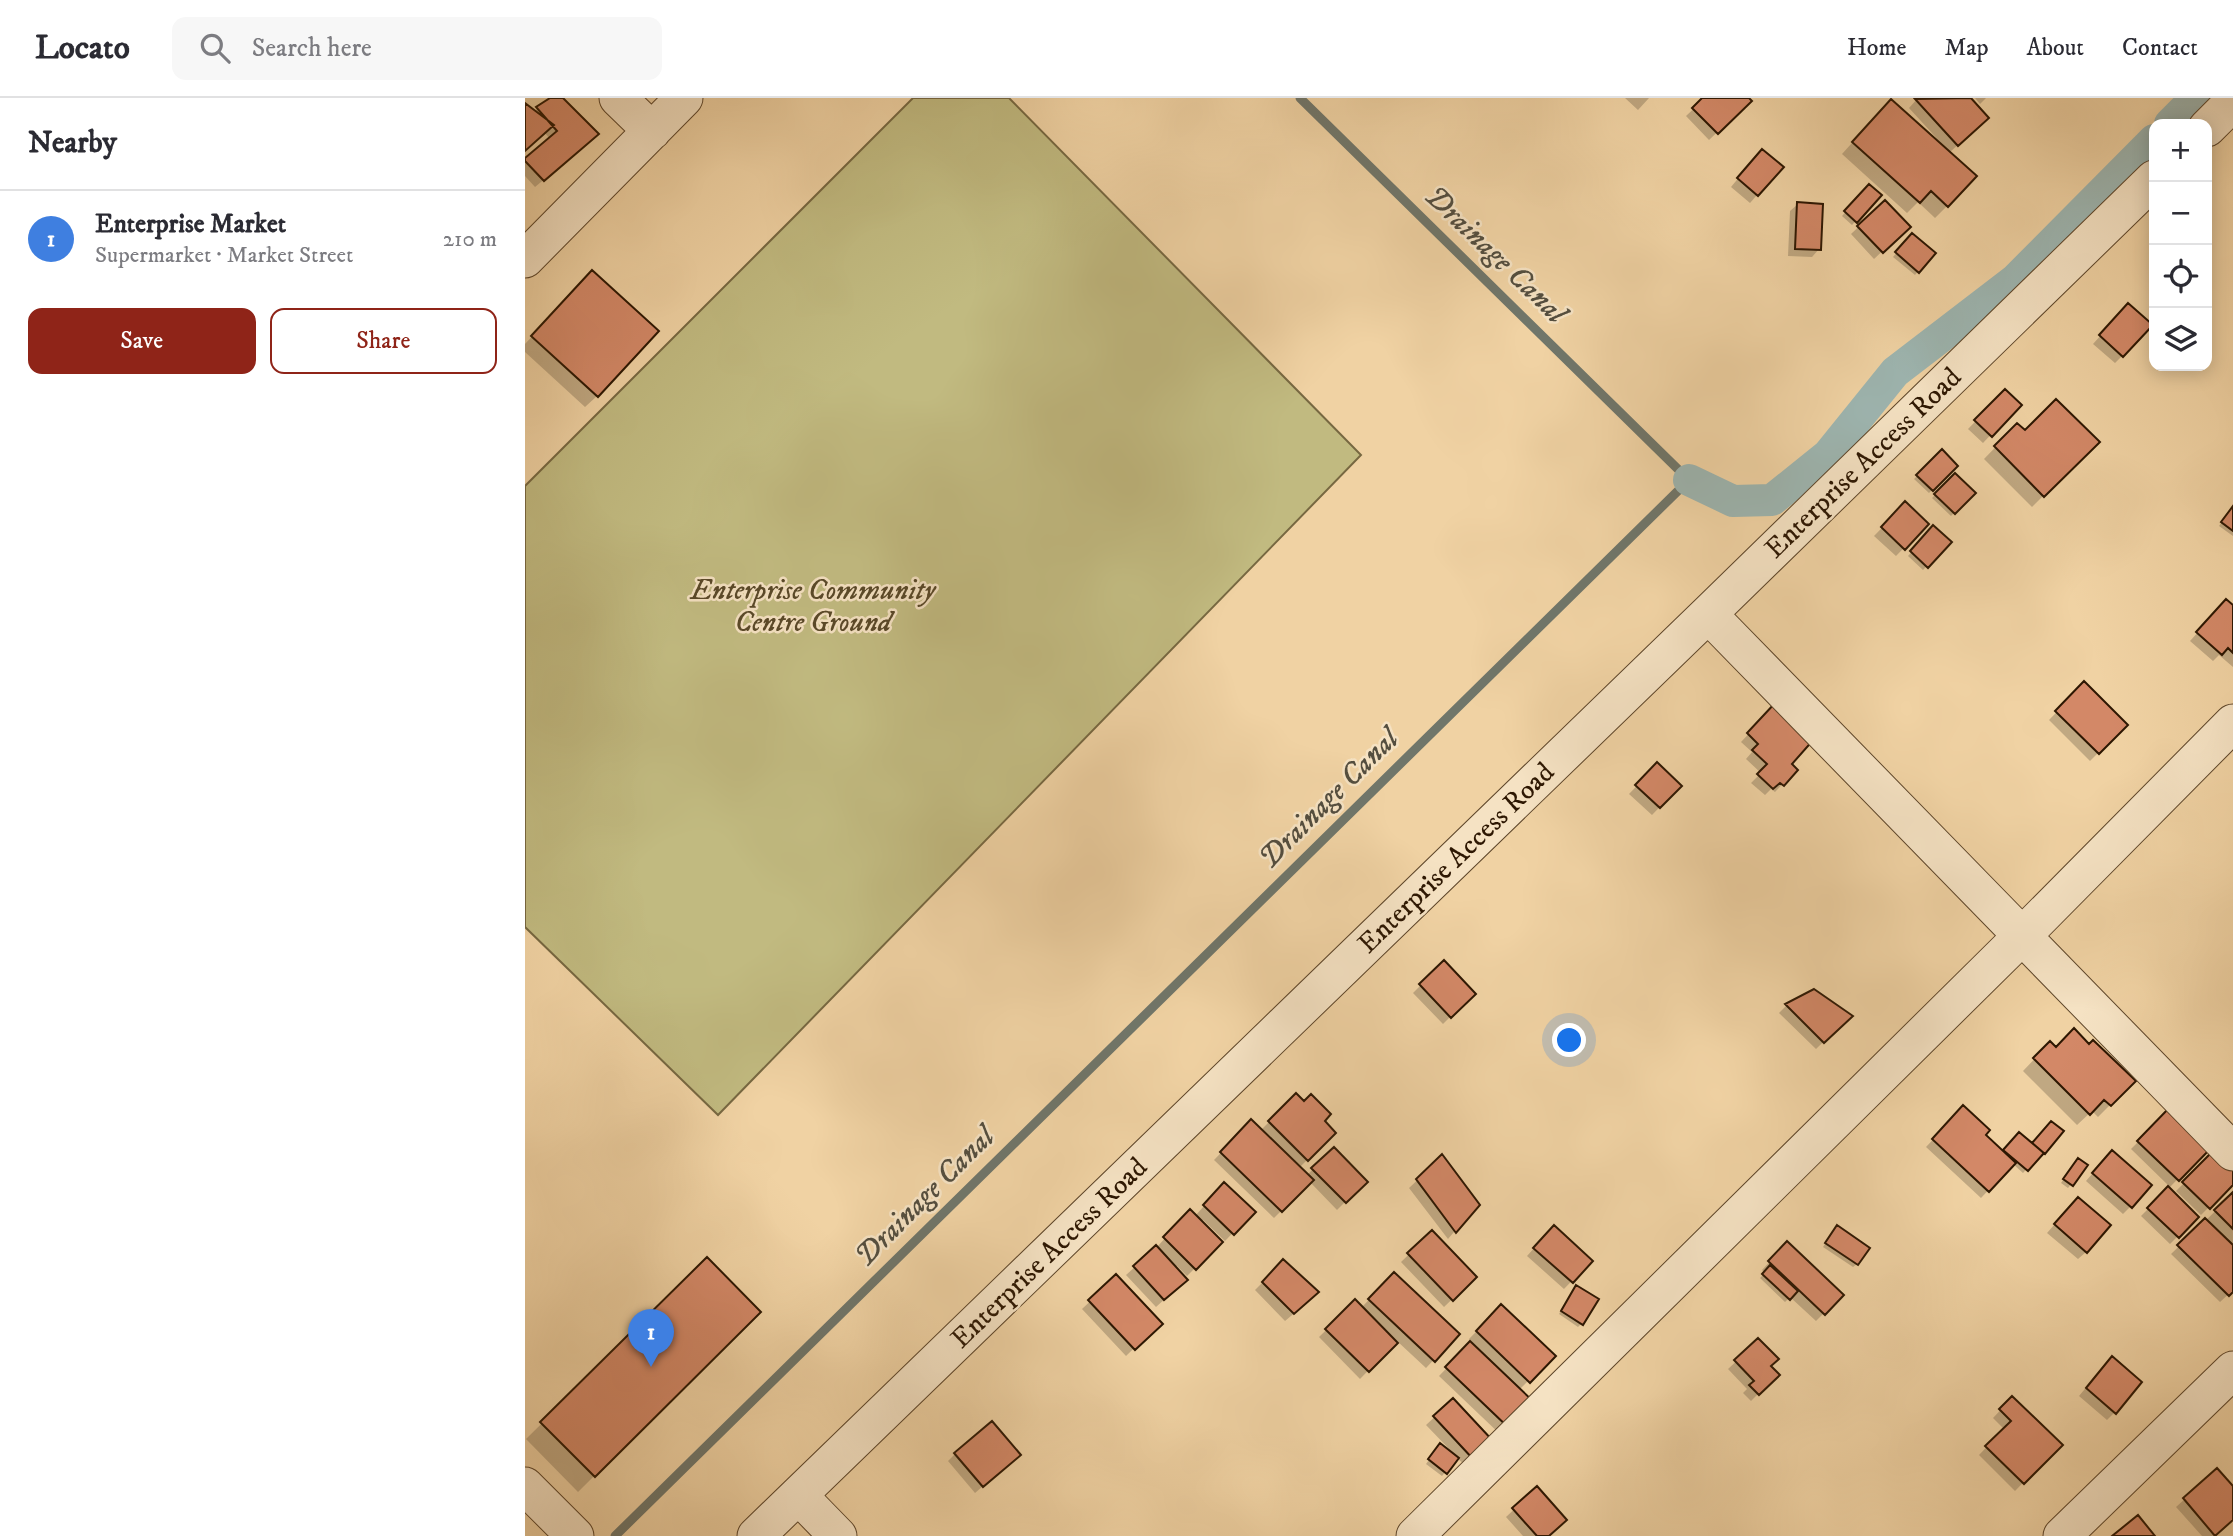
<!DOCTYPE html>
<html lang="en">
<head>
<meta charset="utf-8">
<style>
  body { margin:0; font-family:"IM FELL DW Pica",serif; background:#f7f7f7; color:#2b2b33 }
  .controls { position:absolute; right:21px; top:21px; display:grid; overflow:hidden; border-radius:14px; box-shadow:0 4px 18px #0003 }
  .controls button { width:63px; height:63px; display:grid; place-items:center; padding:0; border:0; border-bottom:2px solid #e1e1e2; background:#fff; color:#2b2b33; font:35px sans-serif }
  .you { position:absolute; left:1045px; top:943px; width:24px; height:24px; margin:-18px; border:5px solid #fff; border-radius:50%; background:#1a73e8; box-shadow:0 0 0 10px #1a73e833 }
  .badge { display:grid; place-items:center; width:46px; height:46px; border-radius:50%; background:#8f2418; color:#fff; font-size:23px; font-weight:700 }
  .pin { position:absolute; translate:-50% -58px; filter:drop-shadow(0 2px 4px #0008) }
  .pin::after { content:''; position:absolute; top:37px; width:24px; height:21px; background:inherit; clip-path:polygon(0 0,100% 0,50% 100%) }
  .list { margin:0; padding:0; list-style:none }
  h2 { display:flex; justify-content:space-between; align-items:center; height:91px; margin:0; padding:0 28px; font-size:30px }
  h2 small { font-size:23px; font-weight:400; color:#7c7c81 }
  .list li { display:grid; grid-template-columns:46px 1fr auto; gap:21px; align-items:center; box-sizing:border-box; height:98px; padding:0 28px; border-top:2px solid #e1e1e2 }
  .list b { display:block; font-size:26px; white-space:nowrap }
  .list p { margin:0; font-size:23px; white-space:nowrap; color:#7c7c81 }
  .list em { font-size:23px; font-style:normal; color:#7c7c81 }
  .actions { display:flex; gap:14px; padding:21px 28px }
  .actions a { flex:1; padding:16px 0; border:2px solid #8f2418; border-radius:14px; text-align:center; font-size:24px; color:#8f2418 }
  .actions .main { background:#8f2418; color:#fff }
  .icon { flex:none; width:38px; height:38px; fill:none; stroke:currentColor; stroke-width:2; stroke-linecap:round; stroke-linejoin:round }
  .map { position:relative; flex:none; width:1708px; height:1438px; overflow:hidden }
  header { display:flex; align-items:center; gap:42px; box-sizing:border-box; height:98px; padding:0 35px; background:#fff; border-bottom:2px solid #e1e1e2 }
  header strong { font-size:33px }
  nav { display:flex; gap:38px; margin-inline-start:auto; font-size:24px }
  .search { width:490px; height:63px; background:#f7f7f7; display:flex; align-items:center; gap:18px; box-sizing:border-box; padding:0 24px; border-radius:14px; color:#7c7c81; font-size:26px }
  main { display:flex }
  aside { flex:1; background:#fff }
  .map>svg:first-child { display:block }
  .green { fill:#c1ba80; stroke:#776841; stroke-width:2 }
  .shadow { fill:#0003 }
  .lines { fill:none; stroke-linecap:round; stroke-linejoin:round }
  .stream { stroke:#70766a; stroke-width:9 }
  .canal { stroke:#9db5b0; stroke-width:32 }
  .building { fill:#d38867; stroke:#2d1702; stroke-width:2 }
  .minor-casing { stroke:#5e462a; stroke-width:39 }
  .minor { stroke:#f5e2c3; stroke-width:37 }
  .labels { text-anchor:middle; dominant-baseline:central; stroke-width:5; stroke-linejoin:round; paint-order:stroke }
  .street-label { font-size:28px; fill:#2d1702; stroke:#f5e2c3 }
  .park-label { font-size:28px; font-style:italic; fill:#594828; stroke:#f5e2c3 }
  .water-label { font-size:30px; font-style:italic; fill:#544e3f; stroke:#f5e2c3 }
</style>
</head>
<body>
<header>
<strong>Locato</strong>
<div class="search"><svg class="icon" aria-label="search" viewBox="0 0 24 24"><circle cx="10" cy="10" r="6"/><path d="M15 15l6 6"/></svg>Search here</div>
<nav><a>Home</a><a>Map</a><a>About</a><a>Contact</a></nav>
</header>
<main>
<aside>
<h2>Nearby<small></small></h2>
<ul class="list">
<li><span class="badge" style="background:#3f7fe0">1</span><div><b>Enterprise Market</b><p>Supermarket · Market Street</p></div><em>210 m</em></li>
</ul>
<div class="actions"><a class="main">Save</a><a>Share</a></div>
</aside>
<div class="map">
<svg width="1708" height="1438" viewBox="0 0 1708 1438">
  <rect width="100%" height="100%" fill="#f0d2a3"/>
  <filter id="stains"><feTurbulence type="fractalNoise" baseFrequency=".00286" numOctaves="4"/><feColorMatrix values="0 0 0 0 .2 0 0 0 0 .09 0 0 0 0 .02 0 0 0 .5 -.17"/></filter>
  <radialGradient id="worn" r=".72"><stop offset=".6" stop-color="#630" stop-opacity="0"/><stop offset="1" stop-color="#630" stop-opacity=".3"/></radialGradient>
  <path class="green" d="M388,0H484L836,357L193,1017L0,829V388Z"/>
  <path class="shadow" d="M28,0H35L64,44L10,89L0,78V62L25,41L19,34L0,51V7L8,14Z
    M1100,0H1124L1113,12Z
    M1180,0H1222L1225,3L1184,42L1161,18Z
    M1393,0H1444L1462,20L1424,55L1422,108L1410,120L1393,104L1382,115L1317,56L1354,15L1415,48L1417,46L1384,10Z
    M1450,0H1461L1455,6Z
    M1230,60L1232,97L1225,105L1206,89Z
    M1344,88L1354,97L1327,127L1317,118Z
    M1360,104L1383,129L1349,161L1326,136Z
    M1273,106L1294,151L1287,159L1263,158L1265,113Z
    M1387,137L1408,155L1390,177L1368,159Z
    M56,186L72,298L60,309L0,254V246Z
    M1596,215L1597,258L1590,265L1568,246Z
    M1480,293L1494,307L1458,345L1443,331Z
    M1492,327L1500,335L1572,344L1507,409L1459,361Z
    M1417,354L1431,368L1404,395L1389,381Z
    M1430,377L1448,395L1426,418L1407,400Z
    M1380,406L1402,426L1371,458L1349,438Z
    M1708,409V438L1694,428Z
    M1409,429L1425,444L1398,472L1383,458Z
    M1708,509V569L1694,557L1688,563L1665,543L1694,511Z
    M1559,586L1601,627L1565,663L1524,622Z
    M1251,607L1264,666L1271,672L1250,694L1246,691L1240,697L1226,685L1236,675L1221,661L1227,654L1216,644Z
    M1132,667L1155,688L1127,717L1104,696Z
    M919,864L949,895L918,926L888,895Z
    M1262,907L1325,918L1291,951L1254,915Z
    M1525,945L1531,951L1564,948L1609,983L1573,1019L1567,1013L1552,1027L1498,973Z
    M771,997L809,1035L774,1070L781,1078L809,1051L840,1084L812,1112L785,1084L749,1120L689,1062L726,1024L735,1033Z
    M1438,1010L1458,1037L1478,1055L1491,1039L1507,1047L1536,1034L1498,1075L1488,1066L1456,1100L1401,1049Z
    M1646,1011L1685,1048L1643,1091L1672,1119L1645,1146L1616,1118L1645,1089L1606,1051Z
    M1690,1054L1708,1085L1676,1117L1651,1093Z
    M917,1059L952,1107L923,1141L884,1090Z
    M1579,1062L1606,1108L1598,1116L1561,1083Z
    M1550,1065L1561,1068L1543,1090L1536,1085Z
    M699,1086L728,1114L700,1143L678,1122L676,1124L696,1144L662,1178L652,1168L650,1170L653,1189L631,1209L601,1177L632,1149L665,1113L670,1118Z
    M1708,1096V1192L1695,1204L1646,1156Z
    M1545,1109L1561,1154L1553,1161L1522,1135Z
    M1309,1133L1332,1166L1328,1169L1298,1149Z
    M907,1134L950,1179L919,1209L876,1164Z
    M1021,1137L1066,1163L1039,1191L1002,1158Z
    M1262,1145L1317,1197L1291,1223L1265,1199L1260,1204L1235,1180L1240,1175L1237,1172Z
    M182,1162L234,1214L53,1394L1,1341Z
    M758,1164L785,1202L760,1223L730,1192Z
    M869,1176L933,1236L901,1270L872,1243L835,1281L794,1239L830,1204L836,1210Z
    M591,1179L635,1225L601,1258L557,1211Z
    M1048,1193L1057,1225L1053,1229L1034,1216Z
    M976,1208L1028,1258L994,1292L978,1339L914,1278L947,1244L944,1241Z
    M1233,1243L1244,1269L1252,1277L1226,1303L1218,1295L1222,1291L1203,1271Z
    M1579,1268L1590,1314L1582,1322L1554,1298Z
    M1487,1300L1535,1347L1490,1393L1454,1357L1479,1331L1468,1320Z
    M928,1302L967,1344L941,1368L932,1360L917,1378L901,1366L912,1351L925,1355L927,1354L901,1327Z
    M430,1356L486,1364L450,1395L423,1363Z
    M1692,1372L1708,1390V1421L1688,1438H1677L1651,1409Z
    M1012,1390L1022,1438H998L981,1419Z"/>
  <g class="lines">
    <path class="stream" d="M90,1438L1164,382L775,0"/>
    <path class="canal" d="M1645,26L1671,0
      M1164,382L1208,403L1247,402L1303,357L1370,274L1490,182L1629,42"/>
  </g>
  <path class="building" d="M25,0H38L74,36L19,83L0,63V60L32,33L11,9Z
    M1177,0H1224L1227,3L1193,36L1167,10Z
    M1446,0L1464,20L1433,48L1390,1Z
    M1366,1L1452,78L1423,109L1406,93L1395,105L1327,44Z
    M0,5L29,27L0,53Z
    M1237,51L1259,69L1233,98L1212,80Z
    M1344,86L1357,97L1332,125L1319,113Z
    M1360,102L1386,129L1358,155L1332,128Z
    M1272,104L1298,106L1296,152L1270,151Z
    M1387,135L1411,155L1394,175L1370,154Z
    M67,172L134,233L73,299L6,238Z
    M1603,205L1628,227L1598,259L1574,237Z
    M1480,291L1497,307L1467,339L1449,322Z
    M1531,301L1575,344L1519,399L1469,348L1492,325L1500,332Z
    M1417,351L1433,368L1408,393L1391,377Z
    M1430,375L1451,395L1430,416L1409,396Z
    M1380,403L1404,426L1380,452L1356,429Z
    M1708,408V433L1696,424Z
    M1408,427L1427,444L1403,470L1385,453Z
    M1701,501L1708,507V555L1703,550L1697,557L1671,534Z
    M1559,583L1603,627L1574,656L1530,613Z
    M1251,604L1290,640L1267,666L1273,672L1259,688L1255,685L1248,691L1232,676L1242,666L1227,652L1233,646L1222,635Z
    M1132,664L1157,688L1135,710L1110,687Z
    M919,862L951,896L926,920L894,886Z
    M1289,891L1328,918L1299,945L1260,906Z
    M1549,930L1564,946L1568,942L1611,983L1586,1008L1579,1002L1565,1017L1508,960L1525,943L1531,949Z
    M771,995L779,1003L786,996L806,1016L800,1023L811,1035L783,1063L743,1023Z
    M1438,1007L1465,1032L1461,1037L1491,1065L1464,1094L1407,1041Z
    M1646,1008L1688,1048L1654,1083L1612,1043Z
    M726,1021L789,1082L757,1114L695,1054Z
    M1526,1023L1539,1033L1520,1056L1507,1045Z
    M1494,1034L1519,1055L1503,1073L1478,1052Z
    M809,1049L843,1084L821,1105L786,1070Z
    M1690,1051L1708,1068V1087L1685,1111L1657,1084Z
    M1587,1052L1627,1087L1607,1110L1567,1075Z
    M917,1056L955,1107L931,1135L891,1081Z
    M1553,1060L1563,1067L1548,1088L1538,1081Z
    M699,1084L731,1114L709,1137L678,1107Z
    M1643,1088L1674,1119L1654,1140L1622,1110Z
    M1708,1094V1131L1689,1112Z
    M1553,1099L1586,1127L1562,1155L1529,1126Z
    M665,1111L698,1144L671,1172L638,1139Z
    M1680,1120L1708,1147V1194L1704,1198L1652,1147Z
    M1029,1127L1068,1163L1048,1185L1008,1150Z
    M1312,1127L1345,1150L1333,1167L1300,1145Z
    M907,1132L952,1179L928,1203L882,1155Z
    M1262,1143L1319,1197L1300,1217L1243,1163Z
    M631,1147L663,1182L639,1202L608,1168Z
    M182,1159L236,1214L70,1379L15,1324Z
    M758,1161L794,1194L769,1216L737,1184Z
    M1245,1167L1273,1193L1265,1202L1237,1176Z
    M869,1174L935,1236L910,1264L843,1201Z
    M591,1176L638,1226L610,1252L563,1202Z
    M1051,1187L1074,1201L1058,1227L1036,1213Z
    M830,1201L873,1245L844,1274L800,1231Z
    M976,1206L1031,1258L1005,1285L951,1233Z
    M1233,1240L1254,1261L1246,1268L1255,1277L1234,1297L1224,1287L1229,1283L1209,1262Z
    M945,1243L1011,1306L986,1332L920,1269Z
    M1587,1258L1617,1284L1591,1316L1561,1290Z
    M1487,1298L1538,1347L1499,1386L1460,1348L1486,1323L1474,1311Z
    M928,1300L969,1344L949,1362L908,1318Z
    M467,1323L496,1357L458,1389L429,1355Z
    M915,1345L934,1360L922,1376L903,1361Z
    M1692,1370L1708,1388V1422L1690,1438L1658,1400Z
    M1012,1388L1042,1422L1024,1438H1012L987,1410Z
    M1613,1417L1630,1438H1587Z"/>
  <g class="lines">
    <defs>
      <path id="minor" d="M93,0L127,33
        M1682,30L1708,4
        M0,161L159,0
        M1183,516L1708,1054
        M0,1388L50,1438
        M274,1398L313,1438
        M231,1438L1183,516L1629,81
        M890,1438L1498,837L1708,625
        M1537,1438L1708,1272"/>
    </defs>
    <use href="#minor" class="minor-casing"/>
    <use href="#minor" class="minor"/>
  </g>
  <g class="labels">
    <g class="street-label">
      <text transform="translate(1338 365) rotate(-44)">Enterprise Access Road</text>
      <text transform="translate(931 760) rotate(-44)">Enterprise Access Road</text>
      <text transform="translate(524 1155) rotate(-44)">Enterprise Access Road</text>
    </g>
    <g class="park-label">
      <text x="288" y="492">Enterprise Community<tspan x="288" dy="32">Centre Ground</tspan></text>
    </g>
    <g class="water-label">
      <text transform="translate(970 157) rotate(44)">Drainage Canal</text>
      <text transform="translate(804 701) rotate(-45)">Drainage Canal</text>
      <text transform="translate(400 1099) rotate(-45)">Drainage Canal</text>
    </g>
  </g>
  <rect width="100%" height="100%" filter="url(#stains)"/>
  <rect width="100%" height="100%" fill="url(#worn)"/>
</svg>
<div class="controls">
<button>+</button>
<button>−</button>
<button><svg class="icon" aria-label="locate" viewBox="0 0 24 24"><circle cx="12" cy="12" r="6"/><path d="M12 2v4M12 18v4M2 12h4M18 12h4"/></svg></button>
<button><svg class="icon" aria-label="layers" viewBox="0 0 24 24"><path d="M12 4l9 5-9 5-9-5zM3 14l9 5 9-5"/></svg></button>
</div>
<div class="you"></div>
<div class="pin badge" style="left:126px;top:1269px;background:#3f7fe0">1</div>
</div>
</main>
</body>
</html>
